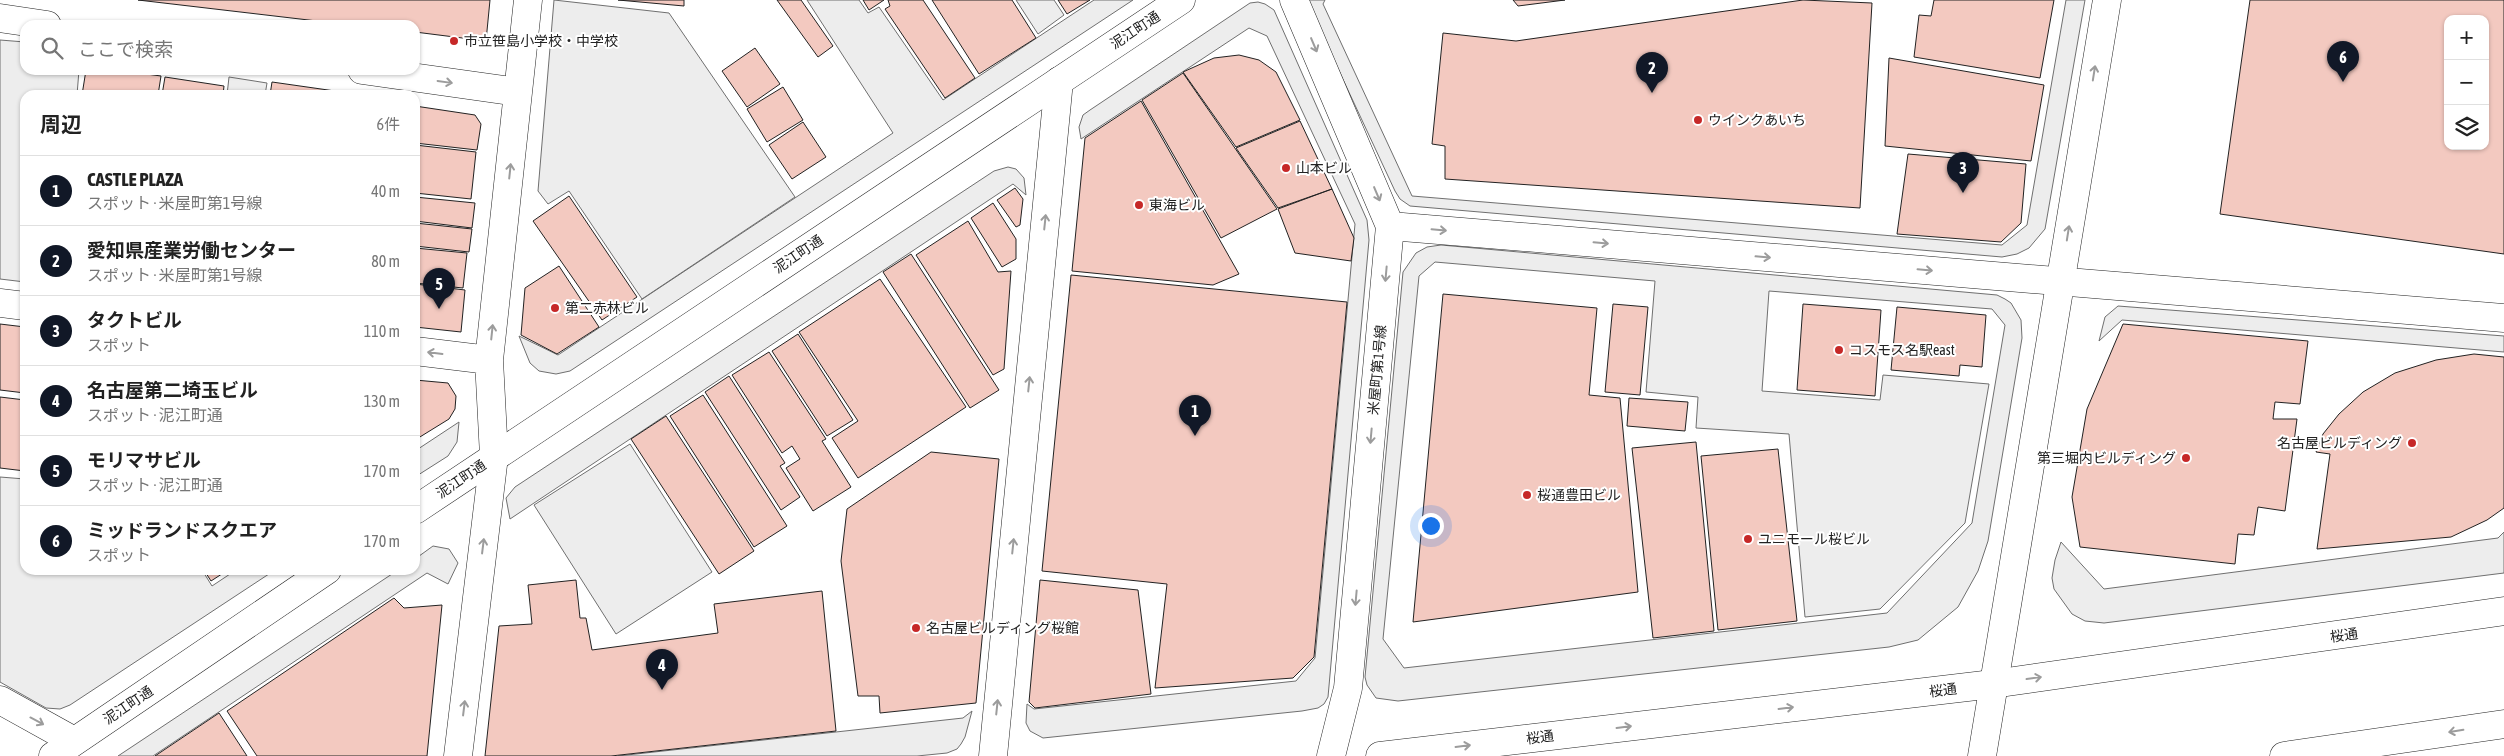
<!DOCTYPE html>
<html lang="ja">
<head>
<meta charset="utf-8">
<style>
  body { margin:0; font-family:"Asap Condensed","Noto Sans JP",sans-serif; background:#f2f2f2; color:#222 }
  .controls { position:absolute; right:15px; top:15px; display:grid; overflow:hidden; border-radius:10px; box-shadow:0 1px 4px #0004 }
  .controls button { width:45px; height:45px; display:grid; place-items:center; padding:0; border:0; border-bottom:1px solid #e0e0e0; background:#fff; color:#222; font:25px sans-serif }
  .you { position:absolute; left:1430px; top:525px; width:18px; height:18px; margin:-12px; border:4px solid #fff; border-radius:50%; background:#1a73e8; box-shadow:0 0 0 8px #1a73e833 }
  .badge { display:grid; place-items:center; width:32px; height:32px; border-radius:50%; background:#111827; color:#fff; font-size:16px; font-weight:700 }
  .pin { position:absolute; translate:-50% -41px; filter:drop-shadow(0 1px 2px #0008) }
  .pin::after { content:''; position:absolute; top:26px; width:18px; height:15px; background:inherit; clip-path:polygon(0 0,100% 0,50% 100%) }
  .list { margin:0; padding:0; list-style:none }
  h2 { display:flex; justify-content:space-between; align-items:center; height:65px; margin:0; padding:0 20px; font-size:21px }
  h2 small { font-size:16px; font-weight:400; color:#767676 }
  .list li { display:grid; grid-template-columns:32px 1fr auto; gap:15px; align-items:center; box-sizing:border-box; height:70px; padding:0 20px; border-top:1px solid #e0e0e0 }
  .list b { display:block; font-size:19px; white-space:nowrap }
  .list p { margin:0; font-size:16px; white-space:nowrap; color:#767676 }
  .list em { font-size:16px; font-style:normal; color:#767676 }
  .icon { flex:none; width:28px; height:28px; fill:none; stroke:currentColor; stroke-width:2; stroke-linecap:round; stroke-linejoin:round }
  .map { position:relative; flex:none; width:2504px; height:756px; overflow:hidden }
  .search { position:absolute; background:#fff; box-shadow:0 1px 4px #0004; left:20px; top:20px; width:400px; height:55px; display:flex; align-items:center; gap:12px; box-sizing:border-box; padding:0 18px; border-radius:15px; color:#767676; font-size:19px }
  .panel { position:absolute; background:#fff; box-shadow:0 1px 4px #0004; left:20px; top:90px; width:400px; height:485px; border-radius:15px }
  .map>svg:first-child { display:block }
  .parking { fill:#ededed; stroke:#6f6f6f; fill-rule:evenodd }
  .building { fill:#f3c9c0; stroke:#222; fill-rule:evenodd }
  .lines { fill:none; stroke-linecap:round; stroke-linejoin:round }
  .minor-casing { stroke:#222; stroke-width:29 }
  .tertiary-casing { stroke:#222; stroke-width:29 }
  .primary-casing { stroke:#222; stroke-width:29 }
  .minor { stroke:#fff; stroke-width:28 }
  .tertiary { stroke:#fff; stroke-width:28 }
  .primary { stroke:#fff; stroke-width:28 }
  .oneway { stroke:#9c9c9c }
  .poi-dot { fill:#c62828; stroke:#fff; stroke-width:2 }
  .labels { text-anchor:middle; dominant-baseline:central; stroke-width:4; stroke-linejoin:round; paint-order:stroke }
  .street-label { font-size:14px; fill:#222; stroke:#fff }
  .poi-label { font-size:14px; fill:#222; stroke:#fff; text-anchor:start }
</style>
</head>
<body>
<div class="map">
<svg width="2504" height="756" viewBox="0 0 2504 756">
  <rect width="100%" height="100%" fill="#fff"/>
  <path class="parking" d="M554,0L669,13L795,197L642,299L569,191L548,204L538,191Z
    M807,0H859L868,13L879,7L943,100L1094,0H1133L570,371L556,374L539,371L530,363L519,336L558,355L893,133Z
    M1016,0H1054L1064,15L1038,34Z
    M1306,0H1325L1323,4L1412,196L2002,245L2027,225L2066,0H2085L2045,229L2029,248L2017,254L2002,257L1410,206L1400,199L1395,191Z
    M1258,2L1265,4L1274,10L1367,220L1369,240L1328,697L1324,704L1318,708L1302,711L1043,738L1030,731L1026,723L1027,704L1034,709L1296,681L1315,658L1355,224L1267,36L1249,28L1081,139L1079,127L1083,115L1090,110L1250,3Z
    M0,40L25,42V70H79L77,95H25V282L0,279Z
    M229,77L267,83L265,95H227Z
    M1008,167L1016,169L1024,178L1026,195L1013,184L510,519L506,498L515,487L994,171Z
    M1441,245L1997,295L2005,299L2011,303L2021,320L2022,338L1988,541L1978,571L1958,607L1918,640L1889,647L1398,701L1376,698L1367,685L1365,677L1403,272L1416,253L1427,247ZM1435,262L1655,281L1646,392L1698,397L1696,428L1789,434L1805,617L1880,609L1965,523L1989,384L1883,375L1880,400L1762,391L1769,291L1992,309L2005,325L1972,523L1887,613L1404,668L1383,639L1419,276Z
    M2118,306L2504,336V352L2122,320L2099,341L2105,317Z
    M459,422L457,442L448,456L415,477V451Z
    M630,444L712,572L616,634L534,505Z
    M0,477L25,479V570H202L212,586L236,570H275L70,705L60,709L46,708L0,682Z
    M2504,532V573L2104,623L2085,621L2072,614L2054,589L2052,578L2055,560L2061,542L2104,589L2498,538Z
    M433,546L449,549L458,563L448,584L427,573L153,756H118L398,570H415V559Z
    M972,711L965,737L961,744L957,749L947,753L917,756H618L963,718Z"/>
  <path class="building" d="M138,0H490L486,41L415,32V25H351Z
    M618,0H684V6Z
    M777,0H801L833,46L818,57Z
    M863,0H884L869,10Z
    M923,0L975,78L945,98L885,9L890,6L888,0Z
    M932,0H1012L1036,38L979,74Z
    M1058,0H1090L1067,14Z
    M1513,0H1565L1518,6Z
    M1803,0L1872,3L1860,208L1445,179V146L1432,144L1443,33L1516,41Z
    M1934,0H2054L2040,78L1914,57L1919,15L1931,16Z
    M2250,0H2504V254L2220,214ZM2448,19H2485V146H2448Z
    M755,48L780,84L747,107L722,71Z
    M1239,55L1259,60L1276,72L1300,120L1236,147L1183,72L1214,58Z
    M1889,58L2044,85L2031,161L1885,146Z
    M86,70H117L161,76L158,95H82Z
    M1183,73L1277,209L1221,238L1142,100Z
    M165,77L224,86L223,95H162Z
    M272,82L335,91L334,95H270Z
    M783,87L803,120L767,142L747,109Z
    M1141,101L1239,274L1213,285L1072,271L1085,138Z
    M415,106L475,115L481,124L477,150L415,143Z
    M1300,121L1332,189L1278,208L1236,148Z
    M803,122L826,157L792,179L769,145Z
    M415,145L476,152L471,199L415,193Z
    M1908,154L2026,164L2021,223L2001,242L1897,234Z
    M1015,188L1023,199L1020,225L1016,227L997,200Z
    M1332,189L1354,238L1351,261L1295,253L1278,209Z
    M569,196L637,297L602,320L533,221Z
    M415,197L475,203L472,228L415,221Z
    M993,203L1016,239V259L1002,267L971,218Z
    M968,221L998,272L1011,271L1004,369L993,375L916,255Z
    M415,223L472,229L469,252L415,246Z
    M415,248L467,253L463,288L415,283Z
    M911,254L999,390L970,408L883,272Z
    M559,266L599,327L557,354L521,335L525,288Z
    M1071,275L1347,302L1314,657L1293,678L1155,688L1167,584L1042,571Z
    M880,279L966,407L858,478L832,438L858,421L799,332Z
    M415,284L465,290L461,332L415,327Z
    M1443,294L1597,308L1589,395L1620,398L1638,592L1413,622Z
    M1613,304L1648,307L1640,395L1605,392Z
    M1803,304L1881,310L1875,396L1797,390Z
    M1897,307L1986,315L1982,367L1960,365L1959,376L1891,370Z
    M0,324L25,327V393L0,390Z
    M2123,324L2308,341L2300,404L2275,402L2273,419H2297L2285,511L2258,507L2254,535L2238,534L2235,564L2080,547L2072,497L2087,409Z
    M798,334L853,420L827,436L772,351Z
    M769,352L826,439L822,441L851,487L813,511L786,468L800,459L792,446L782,453L732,375Z
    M2474,354L2504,357V508L2487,520L2451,537L2317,549L2330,454L2316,452L2323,434L2339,414L2363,392L2395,373L2436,360Z
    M729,376L785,463L780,466L800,497L781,510L705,392Z
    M415,380L448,383L456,396L455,409L449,419L415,440Z
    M703,395L787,526L754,547L670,416Z
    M0,397L25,400V471L0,468Z
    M1629,398L1688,402L1685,431L1627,426Z
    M666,416L754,551L719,574L631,439Z
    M1696,442L1714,631L1653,638L1632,448Z
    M1778,449L1797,621L1718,630L1701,456Z
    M931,452L999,459L976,703L880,713L879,696H858L841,561L847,509Z
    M204,570H228L211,581Z
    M576,580L580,618H586L592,650L718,633L714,604L822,591L836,731L611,756H485L499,626L532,624L528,585Z
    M1040,580L1138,590L1151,694L1035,708L1029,702Z
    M394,598L404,608L442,605L427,756H257L227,711Z
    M219,713L247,756H155Z"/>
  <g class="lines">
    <defs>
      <path id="minor" d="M1294,0L1390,226L1348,688L1331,756
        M0,18L47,25
        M362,70L518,92
        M1390,226L2504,318
        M0,303L25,306
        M415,351L489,360
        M0,700L74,741
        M458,756L494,456L489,360L528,0
        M993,756L1059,81"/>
      <path id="tertiary" d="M415,510L1181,0
        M53,756L327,570
        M1982,756L2107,0"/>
      <path id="primary" d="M1380,756L1993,684L2504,611
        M2284,756L2504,724"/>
    </defs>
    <use href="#minor" class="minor-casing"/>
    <use href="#tertiary" class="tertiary-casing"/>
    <use href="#primary" class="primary-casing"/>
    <use href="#minor" class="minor"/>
    <use href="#tertiary" class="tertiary"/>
    <use href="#primary" class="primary"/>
  </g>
  <defs><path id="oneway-shaft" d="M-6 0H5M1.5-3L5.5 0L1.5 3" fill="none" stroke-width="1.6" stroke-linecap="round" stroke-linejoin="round" transform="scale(1.25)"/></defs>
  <g class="oneway">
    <use href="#oneway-shaft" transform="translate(1314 45) rotate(67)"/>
    <use href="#oneway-shaft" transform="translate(2094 73) rotate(-81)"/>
    <use href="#oneway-shaft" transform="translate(445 82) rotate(8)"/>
    <use href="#oneway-shaft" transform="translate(510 171) rotate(-84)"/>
    <use href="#oneway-shaft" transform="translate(1377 194) rotate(67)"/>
    <use href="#oneway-shaft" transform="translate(1045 222) rotate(-84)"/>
    <use href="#oneway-shaft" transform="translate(1439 230) rotate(5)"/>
    <use href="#oneway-shaft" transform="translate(2068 233) rotate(-81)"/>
    <use href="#oneway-shaft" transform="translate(1601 243) rotate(5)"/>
    <use href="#oneway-shaft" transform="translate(1763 257) rotate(5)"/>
    <use href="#oneway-shaft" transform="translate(1925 270) rotate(5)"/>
    <use href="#oneway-shaft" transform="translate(1386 274) rotate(95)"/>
    <use href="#oneway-shaft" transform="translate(492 332) rotate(-84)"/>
    <use href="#oneway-shaft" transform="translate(435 353) rotate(-173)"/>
    <use href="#oneway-shaft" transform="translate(1029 384) rotate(-84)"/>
    <use href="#oneway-shaft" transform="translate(1371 436) rotate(95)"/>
    <use href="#oneway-shaft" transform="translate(483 546) rotate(-83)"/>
    <use href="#oneway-shaft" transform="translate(1013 546) rotate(-84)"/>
    <use href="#oneway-shaft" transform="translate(1356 598) rotate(95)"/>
    <use href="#oneway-shaft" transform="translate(2034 678) rotate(-8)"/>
    <use href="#oneway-shaft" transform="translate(997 707) rotate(-84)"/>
    <use href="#oneway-shaft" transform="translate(464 708) rotate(-83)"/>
    <use href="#oneway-shaft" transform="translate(1786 708) rotate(-7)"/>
    <use href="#oneway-shaft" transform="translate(37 721) rotate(28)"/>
    <use href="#oneway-shaft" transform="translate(1624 727) rotate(-7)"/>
    <use href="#oneway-shaft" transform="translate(2456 731) rotate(171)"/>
    <use href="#oneway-shaft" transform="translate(1463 746) rotate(-7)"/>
  </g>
  <g class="poi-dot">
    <circle cx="454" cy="41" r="5"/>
    <circle cx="1698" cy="120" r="5"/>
    <circle cx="1286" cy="168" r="5"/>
    <circle cx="1139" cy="205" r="5"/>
    <circle cx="555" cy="308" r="5"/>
    <circle cx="1839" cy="350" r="5"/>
    <circle cx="2412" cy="443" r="5"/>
    <circle cx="2186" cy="458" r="5"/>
    <circle cx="1527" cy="495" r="5"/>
    <circle cx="1748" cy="539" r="5"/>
    <circle cx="916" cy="628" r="5"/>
  </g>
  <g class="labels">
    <g class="street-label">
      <text transform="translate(1135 30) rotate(-33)">泥江町通</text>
      <text transform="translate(798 254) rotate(-34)">泥江町通</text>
      <text transform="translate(1377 370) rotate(-85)">米屋町第1号線</text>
      <text transform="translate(461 479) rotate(-34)">泥江町通</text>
      <text transform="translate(2344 635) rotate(-8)">桜通</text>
      <text transform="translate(1943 690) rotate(-7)">桜通</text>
      <text transform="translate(128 705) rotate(-34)">泥江町通</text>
      <text transform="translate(1540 737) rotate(-7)">桜通</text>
    </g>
    <g class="poi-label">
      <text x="464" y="41">市立笹島小学校・中学校</text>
      <text x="1708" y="120">ウインクあいち</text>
      <text x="1296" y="168">山本ビル</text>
      <text x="1149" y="205">東海ビル</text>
      <text x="565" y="308">第二赤林ビル</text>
      <text x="1849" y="350">コスモス名駅east</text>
      <text x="2402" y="443" text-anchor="end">名古屋ビルディング</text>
      <text x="2176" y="458" text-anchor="end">第三堀内ビルディング</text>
      <text x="1537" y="495">桜通豊田ビル</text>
      <text x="1758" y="539">ユニモール桜ビル</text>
      <text x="926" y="628">名古屋ビルディング桜館</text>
    </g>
  </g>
</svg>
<div class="controls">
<button>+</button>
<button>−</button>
<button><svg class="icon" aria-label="layers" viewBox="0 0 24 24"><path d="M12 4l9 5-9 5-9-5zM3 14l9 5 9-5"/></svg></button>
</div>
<div class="you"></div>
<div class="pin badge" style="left:1195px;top:436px">1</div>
<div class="pin badge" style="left:1652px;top:93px">2</div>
<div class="pin badge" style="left:1963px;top:193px">3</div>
<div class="pin badge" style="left:662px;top:690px">4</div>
<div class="pin badge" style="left:439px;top:309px">5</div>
<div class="pin badge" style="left:2343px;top:82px">6</div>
<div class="search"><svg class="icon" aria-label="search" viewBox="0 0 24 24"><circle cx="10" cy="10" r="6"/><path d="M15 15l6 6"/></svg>ここで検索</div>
<section class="panel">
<h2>周辺<small>6件</small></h2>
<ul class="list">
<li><span class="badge">1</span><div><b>CASTLE PLAZA</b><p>スポット · 米屋町第1号線</p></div><em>40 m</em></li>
<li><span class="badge">2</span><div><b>愛知県産業労働センター</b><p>スポット · 米屋町第1号線</p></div><em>80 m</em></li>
<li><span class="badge">3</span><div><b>タクトビル</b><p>スポット</p></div><em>110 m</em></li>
<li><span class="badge">4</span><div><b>名古屋第二埼玉ビル</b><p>スポット · 泥江町通</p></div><em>130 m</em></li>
<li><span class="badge">5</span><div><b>モリマサビル</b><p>スポット · 泥江町通</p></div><em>170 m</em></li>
<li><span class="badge">6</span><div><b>ミッドランドスクエア</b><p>スポット</p></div><em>170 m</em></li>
</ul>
</section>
</div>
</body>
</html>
